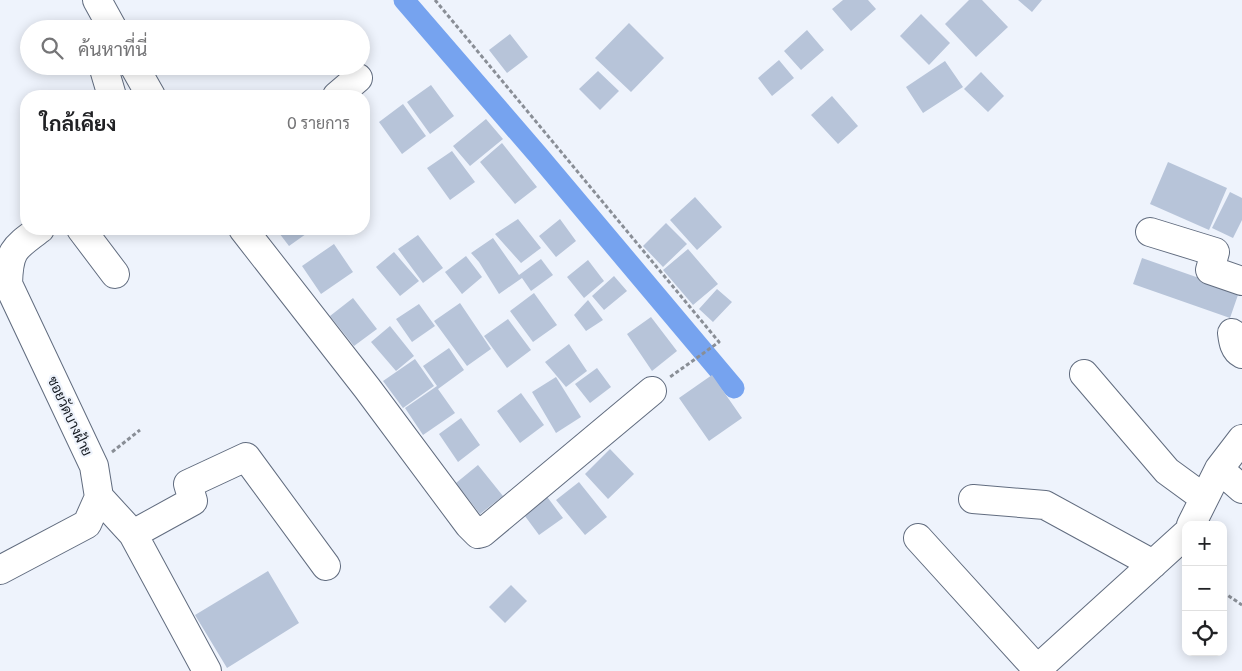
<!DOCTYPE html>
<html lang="th">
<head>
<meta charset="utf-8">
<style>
  body { margin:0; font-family:"Public Sans",Sarabun,sans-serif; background:#f6f6f6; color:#202124 }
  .controls { position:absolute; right:15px; bottom:15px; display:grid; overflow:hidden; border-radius:10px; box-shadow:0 2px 12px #0003 }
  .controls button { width:45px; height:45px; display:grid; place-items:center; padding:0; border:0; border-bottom:1px solid #e0e0e0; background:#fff; color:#202124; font:25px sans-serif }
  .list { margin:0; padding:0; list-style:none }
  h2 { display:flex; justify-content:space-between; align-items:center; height:65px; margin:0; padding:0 20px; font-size:21px }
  h2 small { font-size:16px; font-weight:400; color:#757577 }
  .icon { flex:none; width:28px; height:28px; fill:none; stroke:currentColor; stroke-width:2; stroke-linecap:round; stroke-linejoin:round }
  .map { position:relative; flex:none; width:1242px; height:671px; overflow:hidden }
  .search { position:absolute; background:#fff; box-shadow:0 2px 12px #0003; left:20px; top:20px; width:350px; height:55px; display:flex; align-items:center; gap:12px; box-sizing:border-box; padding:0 18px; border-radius:28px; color:#757577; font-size:19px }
  .panel { position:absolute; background:#fff; box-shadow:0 2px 12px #0003; left:20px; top:90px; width:350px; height:145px; border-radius:20px }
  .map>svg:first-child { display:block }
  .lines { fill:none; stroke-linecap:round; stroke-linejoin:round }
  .canal { stroke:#76a3ef; stroke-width:21 }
  .building { fill:#b7c4d9 }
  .minor-casing { stroke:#616c7f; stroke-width:30 }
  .path { stroke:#898e96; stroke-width:3; stroke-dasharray:4 2.5; stroke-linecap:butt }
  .minor { stroke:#fff; stroke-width:28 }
  .labels { text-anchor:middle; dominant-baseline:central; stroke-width:4.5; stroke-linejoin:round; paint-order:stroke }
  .street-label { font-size:14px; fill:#141920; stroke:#eef3fc }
</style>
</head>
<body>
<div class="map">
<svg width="1242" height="671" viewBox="0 0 1242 671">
  <rect width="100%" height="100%" fill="#eef3fc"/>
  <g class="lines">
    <path class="canal" d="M404,0L538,155L734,388"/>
  </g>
  <path class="building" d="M843,0H868L876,9L851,31L832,9Z
    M969,0H982L1008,27L976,57L945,24Z
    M1018,0H1042L1032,12Z
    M921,14L950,43L929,65L900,36Z
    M629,23L664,58L631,92L595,58Z
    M807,30L824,50L801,70L784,51Z
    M510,34L528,57L507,73L489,50Z
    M779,60L794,78L772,96L758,78Z
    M945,61L963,87L923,113L906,87Z
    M598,71L619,91L600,110L579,89Z
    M981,72L1004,96L988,112L964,89Z
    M431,85L454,116L430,134L407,102Z
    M832,96L858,126L838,144L811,115Z
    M403,104L426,136L402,154L379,122Z
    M486,119L503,139L470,166L453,146Z
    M502,143L537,187L515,204L480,162Z
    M452,151L475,182L450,200L427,168Z
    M1168,162L1227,188L1209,230L1150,204Z
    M1230,192L1242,198V220L1233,238L1212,228Z
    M695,197L722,227L697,250L670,220Z
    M518,219L541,248L521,263L495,234Z
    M560,219L576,241L556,257L539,236Z
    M666,223L687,244L663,267L643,246Z
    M276,229H313L289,246Z
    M418,235L443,268L423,283L398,249Z
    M493,238L519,275L541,259L553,275L531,291L522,278L499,294L479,262L471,253Z
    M334,244L353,272L321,294L302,266Z
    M688,249L718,284L693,305L663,270Z
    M394,252L419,281L400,296L376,267Z
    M466,256L482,277L462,294L445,272Z
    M1142,258L1239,292L1230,318L1133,284Z
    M588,260L604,281L584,298L567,277Z
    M614,276L627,291L604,310L592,296Z
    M717,289L732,302L713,322L699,309Z
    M534,293L557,325L533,342L510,311Z
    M353,298L377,329L354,346L330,316Z
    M588,300L603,320L586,331L574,315Z
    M460,303L491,349L467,366L434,321Z
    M419,304L435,326L412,342L396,319Z
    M651,317L677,351L652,371L627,334Z
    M508,319L531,350L507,368L484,336Z
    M390,326L414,356L396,371L371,342Z
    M569,344L587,371L566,387L545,362Z
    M449,348L464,370L438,389L455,413L423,435L405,408L437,386L423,366Z
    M415,359L434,386L403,408L383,381Z
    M597,368L611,387L590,403L575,384Z
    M712,375L742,418L709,441L679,398Z
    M556,377L581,417L556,433L532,392Z
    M521,393L544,425L520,443L497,411Z
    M461,418L480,445L458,462L439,434Z
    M610,449L634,474L608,499L585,474Z
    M478,465L503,496L480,514L456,483Z
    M579,482L607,517L585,535L556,500Z
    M542,490L563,518L539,535L519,508Z
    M268,571L299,623L227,668L195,615Z
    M511,585L527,601L505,623L489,607Z"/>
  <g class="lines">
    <defs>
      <path id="minor" d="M97,0L113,29
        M106,66L104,69L112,96
        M134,66L151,96
        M337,96L358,78
        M81,229L115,274
        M243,229L367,388L469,525L478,534L482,533L652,391
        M1150,232L1215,252L1210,270L1242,281
        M1232,333C1233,341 1234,350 1242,354
        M1084,374L1167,471L1204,498
        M1219,469L1242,489
        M99,497L133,534L207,671
        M973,499L1045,505L1153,564
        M1191,525L1219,469L1242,439
        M133,534L193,501L188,484L246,457L326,566
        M918,538L1037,669
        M0,570L87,524L99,497L94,466L8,284C9,250 14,248 40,229
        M1035,671L1186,534"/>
    </defs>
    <use href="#minor" class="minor-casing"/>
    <path class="path" d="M435,0L719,342L670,377
      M112,452L140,430
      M1223,592L1242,605"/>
    <use href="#minor" class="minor"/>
  </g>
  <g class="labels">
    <g class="street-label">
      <text transform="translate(70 416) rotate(65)">ซอยวัดบางฝ้าย</text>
    </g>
  </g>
</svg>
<div class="controls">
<button>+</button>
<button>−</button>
<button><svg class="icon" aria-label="locate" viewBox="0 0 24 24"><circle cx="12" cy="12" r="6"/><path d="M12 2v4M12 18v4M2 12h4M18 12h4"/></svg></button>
</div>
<div class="search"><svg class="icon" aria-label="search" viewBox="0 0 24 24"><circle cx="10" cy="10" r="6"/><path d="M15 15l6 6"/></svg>ค้นหาที่นี่</div>
<section class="panel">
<h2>ใกล้เคียง<small>0 รายการ</small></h2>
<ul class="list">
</ul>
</section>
</div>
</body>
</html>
